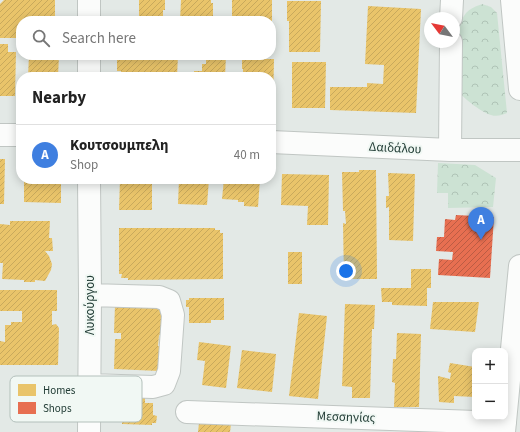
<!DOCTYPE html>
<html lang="en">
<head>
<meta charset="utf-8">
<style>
  body { margin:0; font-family:"Source Sans 3",sans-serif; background:#f6f6f6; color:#222 }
  .controls { position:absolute; right:12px; bottom:12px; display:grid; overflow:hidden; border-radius:8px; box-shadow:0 2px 10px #0003 }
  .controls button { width:36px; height:36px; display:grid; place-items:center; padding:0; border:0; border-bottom:1px solid #e0e0e0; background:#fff; color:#222; font:20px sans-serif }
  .compass { position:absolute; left:424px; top:12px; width:36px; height:36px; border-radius:50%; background:#fff; box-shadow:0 2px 10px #0003; rotate:302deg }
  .you { position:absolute; left:346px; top:271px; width:14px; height:14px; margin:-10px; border:3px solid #fff; border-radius:50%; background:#1a73e8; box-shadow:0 0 0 6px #1a73e833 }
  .badge { display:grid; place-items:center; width:26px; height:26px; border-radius:50%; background:#657973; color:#fff; font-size:13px; font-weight:700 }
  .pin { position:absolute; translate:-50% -33px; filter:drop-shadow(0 1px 2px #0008) }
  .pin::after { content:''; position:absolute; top:21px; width:14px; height:12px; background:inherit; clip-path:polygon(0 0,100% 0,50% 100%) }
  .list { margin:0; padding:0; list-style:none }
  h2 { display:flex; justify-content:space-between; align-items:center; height:52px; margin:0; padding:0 16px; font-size:17px }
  h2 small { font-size:13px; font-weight:400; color:#767676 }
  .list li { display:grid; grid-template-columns:26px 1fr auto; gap:12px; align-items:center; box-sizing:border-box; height:60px; padding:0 16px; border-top:1px solid #e0e0e0 }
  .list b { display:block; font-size:15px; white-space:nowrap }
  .list p { margin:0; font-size:13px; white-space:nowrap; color:#767676 }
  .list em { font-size:13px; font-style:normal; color:#767676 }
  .icon { flex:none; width:22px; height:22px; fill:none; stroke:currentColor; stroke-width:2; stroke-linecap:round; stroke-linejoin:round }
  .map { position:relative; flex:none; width:520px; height:432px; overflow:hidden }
  .search { position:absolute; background:#fff; box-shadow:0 2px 10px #0003; left:16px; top:16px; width:260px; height:44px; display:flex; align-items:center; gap:10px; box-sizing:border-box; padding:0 14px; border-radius:16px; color:#767676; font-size:15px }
  .panel { position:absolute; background:#fff; box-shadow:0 2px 10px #0003; left:16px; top:72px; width:260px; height:112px; border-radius:16px }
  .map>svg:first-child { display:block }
  .park { fill:url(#park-crowns) }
  .homes { fill:url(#homes-hatch) }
  .shops { fill:url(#shops-hatch) }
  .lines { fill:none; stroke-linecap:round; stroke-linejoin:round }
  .minor-casing { stroke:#c0c6c3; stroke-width:24 }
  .minor { stroke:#fbfcfb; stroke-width:22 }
  .labels { text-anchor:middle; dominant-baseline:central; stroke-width:4; stroke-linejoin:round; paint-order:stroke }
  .street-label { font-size:13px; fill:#213c35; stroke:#f1f8f4 }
  .key { fill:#f1f8f4; stroke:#b3c0bb; stroke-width:1 }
  .key-label { font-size:11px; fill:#213c35 }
</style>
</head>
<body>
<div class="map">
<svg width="520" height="432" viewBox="0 0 520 432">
  <defs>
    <pattern id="park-crowns" width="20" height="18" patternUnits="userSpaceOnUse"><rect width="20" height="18" fill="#cce2d3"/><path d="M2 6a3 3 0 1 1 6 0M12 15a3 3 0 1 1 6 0" fill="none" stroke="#afc3b6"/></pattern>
    <pattern id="homes-hatch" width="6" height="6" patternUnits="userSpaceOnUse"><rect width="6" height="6" fill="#e9c46a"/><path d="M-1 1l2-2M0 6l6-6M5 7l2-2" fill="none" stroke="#c8a95c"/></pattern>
    <pattern id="shops-hatch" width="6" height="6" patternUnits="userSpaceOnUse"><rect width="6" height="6" fill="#e76f51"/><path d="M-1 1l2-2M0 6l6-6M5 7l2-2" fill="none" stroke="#bb5c44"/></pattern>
  </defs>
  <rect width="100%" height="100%" fill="#e3e9e6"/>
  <path class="park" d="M482,4L491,7L497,13L507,113C502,115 497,117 491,115C483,113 464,99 459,92L460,25C465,11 469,9 482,4Z
    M438,163L475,165L496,178L493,207L448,208V193H437Z"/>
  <path class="homes" d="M4,0H55V21H21V38H0V4Z
    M139,0H165V10H163V21H139Z
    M181,0H211V3H213V21H180Z
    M232,0H272V21H232Z
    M287,1H321L320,52H289V21H287Z
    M368,6L421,9L416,113L330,110V87H367V83L383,84L384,65L365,64Z
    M0,44H8V52H16L15,96H0Z
    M29,55H59L58,77H28Z
    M117,55H178L177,77H121V71H117Z
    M206,55H226L225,77H194V71H202V64H206Z
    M242,59H274L273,107H271V77H239V75H243V69H242Z
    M292,62H326L325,108H292Z
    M0,159H5L4,204H0Z
    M359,170H376L377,279H344L343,223L346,224L345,211H343L342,172H359Z
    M388,173L415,174L413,241L389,240V207L386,208V196H389Z
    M282,174L329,175L328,225H307L308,206L281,205Z
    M24,179H61V203L24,202Z
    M120,179H152V210H119Z
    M179,179H209L207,205L178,204Z
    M224,179H260L258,207L244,206V202H238V200L222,199Z
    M10,221H50L49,238H52L53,251H45L49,256L52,264L51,270L45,281L35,280V282H24V280L2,279L3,263H0V224L10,225Z
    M119,228H215V230H220V233H223V279L128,280V278H121L122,274H119Z
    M288,252H302V284H288Z
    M411,269H431V288H427V306L392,305V302H382L381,288H411Z
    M0,290H57V311H52V325L56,324L59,328L58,365H0V341L5,342V325H11V322H22V311H0Z
    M189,298H224V320H211V323H189V307H186V300H189Z
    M433,302H479L475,332L430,329Z
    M345,304L375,305L374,329H372L370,398H352V387L342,386Z
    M115,305L164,307L163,335H159L158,346H160L159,371L114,369L115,339H121V333H114Z
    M299,313L327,316L318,399L289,396Z
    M397,333L421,334L419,407H394L395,383L392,382L393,359H396Z
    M199,342L231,346L226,388L202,385L205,361L197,360Z
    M242,350L276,354L272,392L237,388Z
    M450,363L475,367V397L454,396V403L439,402L438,376L450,379L451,373L448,372Z
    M145,393V403H153V415L157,416L156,423H152V425L122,424V416L116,414L115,411V400L117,397L121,396Z
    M199,423L231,424L230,432H198Z"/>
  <path class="shops" d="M456,215L494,217L490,278L438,275L439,259L452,260L453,252L436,251L437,237H444L445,219L455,220Z"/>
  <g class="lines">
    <defs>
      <path id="minor" d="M512,0L520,89
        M451,18L452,0
        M89,21V0
        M89,77V55
        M0,135H21
        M271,142L450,150H520
        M450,150L451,42
        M89,179L90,295L89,432
        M89,385L153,387L164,384L169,371L173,315L169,301L159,297L90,295
        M187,412L505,423
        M504,432L520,266"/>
    </defs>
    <use href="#minor" class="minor-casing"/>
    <use href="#minor" class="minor"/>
  </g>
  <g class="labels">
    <g class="street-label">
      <text transform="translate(395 148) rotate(3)">Δαιδάλου</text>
      <text transform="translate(90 305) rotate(-90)">Λυκούργου</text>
      <text transform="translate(346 417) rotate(2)">Μεσσηνίας</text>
    </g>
  </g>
  <rect x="10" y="376" width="132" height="46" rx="6" class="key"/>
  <rect x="18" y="384" width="18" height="12" fill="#e9c46a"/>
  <rect x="18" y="402" width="18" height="12" fill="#e76f51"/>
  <g class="key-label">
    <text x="43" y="394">Homes</text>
    <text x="43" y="412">Shops</text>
  </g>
</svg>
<div class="controls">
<button>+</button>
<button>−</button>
</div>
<svg class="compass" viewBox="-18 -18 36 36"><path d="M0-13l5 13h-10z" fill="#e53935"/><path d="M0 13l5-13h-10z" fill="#767676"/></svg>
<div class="you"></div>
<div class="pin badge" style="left:481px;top:240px;background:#3f7fe0">A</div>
<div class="search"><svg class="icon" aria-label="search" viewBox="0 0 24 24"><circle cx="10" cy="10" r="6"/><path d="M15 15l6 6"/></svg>Search here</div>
<section class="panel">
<h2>Nearby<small></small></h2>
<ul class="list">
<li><span class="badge" style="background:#3f7fe0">A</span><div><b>Κουτσουμπελη</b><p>Shop</p></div><em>40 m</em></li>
</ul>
</section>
</div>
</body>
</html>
